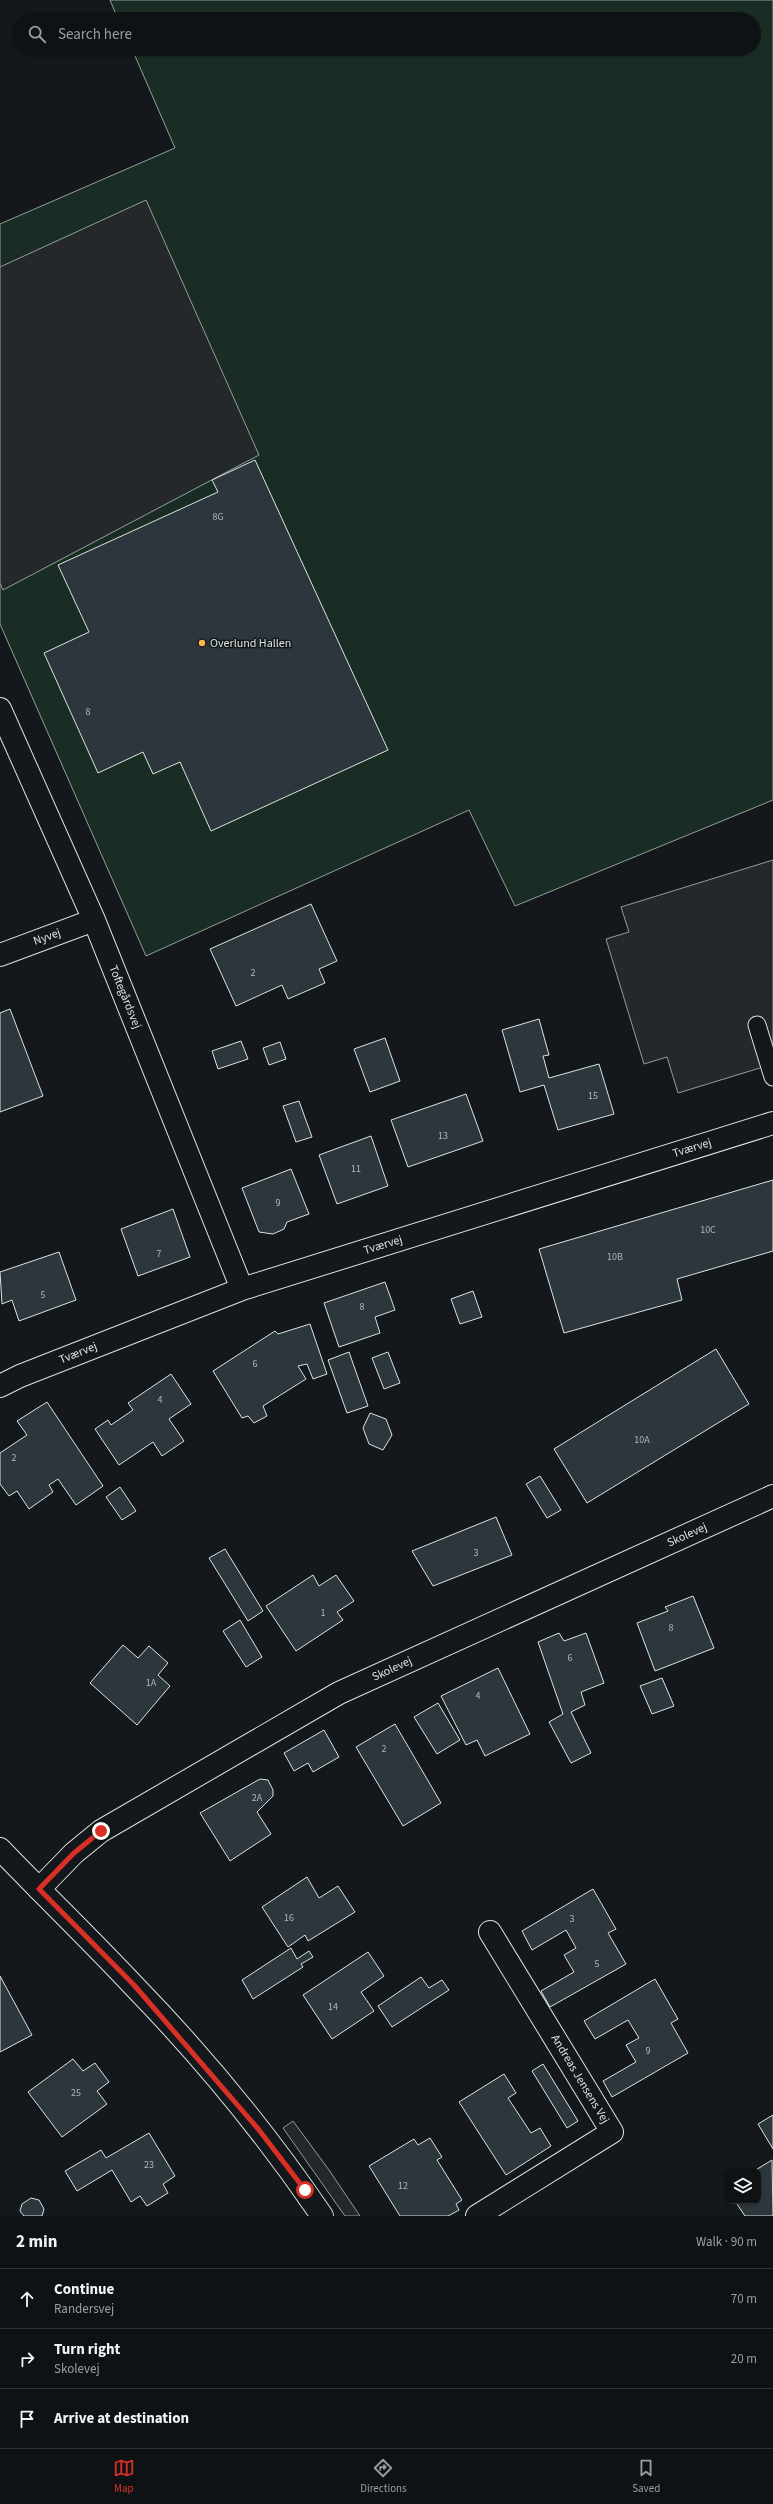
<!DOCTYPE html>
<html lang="en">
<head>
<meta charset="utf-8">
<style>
  body { margin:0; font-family:"Source Sans 3",sans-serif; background:#181b1e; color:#f1f3f6 }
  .controls { position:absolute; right:12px; bottom:12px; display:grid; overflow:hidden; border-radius:8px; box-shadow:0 1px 3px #0004 }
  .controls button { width:36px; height:36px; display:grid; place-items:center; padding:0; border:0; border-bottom:1px solid #2f3234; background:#0f1215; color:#f1f3f6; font:20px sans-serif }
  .stop { position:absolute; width:12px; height:12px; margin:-9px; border:3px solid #d93025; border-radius:50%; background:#fff }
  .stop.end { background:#d93025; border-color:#fff; box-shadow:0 1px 4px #0008 }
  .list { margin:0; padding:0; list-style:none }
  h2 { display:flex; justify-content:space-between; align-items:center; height:52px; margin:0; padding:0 16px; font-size:17px }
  h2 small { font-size:13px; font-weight:400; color:#9b9ea0 }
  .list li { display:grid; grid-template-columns:26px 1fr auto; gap:12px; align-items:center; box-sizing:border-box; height:60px; padding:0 16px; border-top:1px solid #2f3234 }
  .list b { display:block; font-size:15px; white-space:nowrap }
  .list p { margin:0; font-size:13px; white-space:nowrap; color:#9b9ea0 }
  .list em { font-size:13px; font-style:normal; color:#9b9ea0 }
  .icon { flex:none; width:22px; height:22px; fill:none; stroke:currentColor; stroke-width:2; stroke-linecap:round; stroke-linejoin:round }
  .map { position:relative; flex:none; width:773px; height:2216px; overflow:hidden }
  .search { position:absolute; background:#0f1215; box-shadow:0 1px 3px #0004; left:12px; right:12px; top:12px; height:44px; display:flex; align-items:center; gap:10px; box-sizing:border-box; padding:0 14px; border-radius:22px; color:#9b9ea0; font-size:15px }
  .sheet { height:232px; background:#0f1215 }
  nav { display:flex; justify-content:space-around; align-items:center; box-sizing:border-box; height:56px; border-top:1px solid #2f3234; background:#0f1215; font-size:11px; color:#9b9ea0 }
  nav a { display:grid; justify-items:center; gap:2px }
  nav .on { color:#d93025 }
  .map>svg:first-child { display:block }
  .green { fill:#1a2d24; stroke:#939e99 }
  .parking { fill:#24282b; stroke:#939e99 }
  .building { fill:#2c363c; stroke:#d8e6dc }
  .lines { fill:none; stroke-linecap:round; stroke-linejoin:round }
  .service-casing { stroke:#d8e6dc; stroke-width:19 }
  .minor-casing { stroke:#d8e6dc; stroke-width:24 }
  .tertiary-casing { stroke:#d8e6dc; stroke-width:24 }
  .service { stroke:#14181c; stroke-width:17 }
  .minor { stroke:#14181c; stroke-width:22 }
  .tertiary { stroke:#14181c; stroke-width:22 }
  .route { stroke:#d93025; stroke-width:5 }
  .poi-dot { fill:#ffb74d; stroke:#14181c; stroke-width:1.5 }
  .labels { text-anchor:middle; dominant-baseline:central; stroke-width:3; stroke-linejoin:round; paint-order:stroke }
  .number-label { font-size:10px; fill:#adbab4 }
  .poi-label { font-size:12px; fill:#d8e6dc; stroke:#14181c; text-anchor:start }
  .street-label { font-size:12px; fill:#d8e6dc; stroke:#14181c }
</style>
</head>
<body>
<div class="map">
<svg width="773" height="2216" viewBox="0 0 773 2216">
  <rect width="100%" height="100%" fill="#14181c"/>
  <path class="green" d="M110,0H773V800L515,906L469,810L146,956L0,624V224L175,148L132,49H754V19H118Z"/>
  <path class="parking" d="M146,200L259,455L3,590L0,583V267Z
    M773,860V1064L678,1093L667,1057L644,1064L606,939L629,932L621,907Z
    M293,2121L329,2170L360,2216H345L283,2128Z"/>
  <path class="building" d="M255,460L388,750L211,831L180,762L153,774L143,752L98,773L44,653L89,632L58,565L218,492L212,480Z
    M311,904L337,961L319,969L325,983L288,999L282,985L236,1006L210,949Z
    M10,1009L43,1096L0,1112V1013Z
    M539,1019L549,1055L543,1056L549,1078L599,1064L614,1114L558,1130L544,1085L520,1092L502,1030Z
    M385,1038L400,1081L370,1092L354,1049Z
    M241,1041L248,1059L218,1069L212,1051Z
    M280,1042L286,1059L269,1065L263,1048Z
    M466,1094L483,1141L408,1167L391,1120Z
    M299,1101L312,1137L296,1142L283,1106Z
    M371,1136L388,1186L337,1204L319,1155Z
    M291,1169L309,1214L287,1222L284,1229L273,1234L259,1232L242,1188Z
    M773,1180V1251L677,1279L682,1300L564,1333L539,1249Z
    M173,1209L190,1257L138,1276L121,1229Z
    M59,1252L76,1300L19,1321L12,1300L2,1304L0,1272Z
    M385,1282L395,1310L375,1317L380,1333L339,1347L324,1303Z
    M473,1291L482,1317L460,1324L451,1299Z
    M310,1324L327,1374L313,1379L307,1364L298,1366L306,1379L263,1406L267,1416L254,1423L248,1416L242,1418L213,1371L275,1331L278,1334Z
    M716,1349L749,1404L587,1503L554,1449Z
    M349,1352L368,1406L347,1413L328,1360Z
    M388,1352L400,1383L384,1389L372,1358Z
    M171,1374L191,1404L169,1419L184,1441L162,1456L153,1442L119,1465L95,1429L108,1420L111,1425L133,1410L128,1403Z
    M47,1402L103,1486L76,1505L58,1479L49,1485L53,1492L29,1509L17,1491L9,1496L0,1484V1453L27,1435L17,1421Z
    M370,1413L386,1419L392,1435L383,1450L369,1444L363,1428Z
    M540,1476L561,1510L547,1518L526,1484Z
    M120,1487L136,1511L122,1520L106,1497Z
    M496,1517L512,1555L433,1586L412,1551Z
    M225,1549L263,1611L248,1621L209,1558Z
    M313,1575L319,1586L336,1575L354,1601L337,1612L343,1620L296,1651L266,1606Z
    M693,1596L714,1648L655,1671L637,1623L668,1611L665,1607Z
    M240,1620L262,1657L246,1667L223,1631Z
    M559,1633L564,1641L586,1633L604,1683L581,1692L585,1705L571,1712L591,1753L571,1763L549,1722L563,1714L538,1642Z
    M123,1645L138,1658L149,1646L168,1663L158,1675L170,1686L137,1725L90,1683Z
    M498,1668L530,1734L485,1756L477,1740L466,1745L441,1696Z
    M662,1678L674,1706L652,1714L640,1686Z
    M438,1703L460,1740L437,1754L414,1717Z
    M395,1724L441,1803L403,1826L356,1747Z
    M324,1730L339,1757L313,1772L308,1763L294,1771L284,1753Z
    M260,1779L268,1780L273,1790V1796L257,1812L271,1834L230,1861L200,1813Z
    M307,1877L319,1898L338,1886L355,1912L308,1941L305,1935L288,1947L262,1907Z
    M593,1889L616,1929L608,1933L626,1964L550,2007L541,1991L574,1972L564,1955L576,1948L566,1930L532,1950L522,1931Z
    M291,1948L297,1959L309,1951L313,1957L301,1964L303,1967L253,1999L242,1980Z
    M368,1952L384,1976L361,1992L374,2011L332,2039L303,1995Z
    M0,1976L32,2035L0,2052Z
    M421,1977L429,1988L442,1980L449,1990L392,2027L378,2006Z
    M655,1979L678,2019L671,2023L688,2053L612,2097L603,2081L636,2062L626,2045L639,2038L628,2020L595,2039L584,2021Z
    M73,2059L83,2071L95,2063L109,2082L97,2091L107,2104L62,2137L28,2092Z
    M543,2064L578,2121L567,2128L532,2071Z
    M504,2074L516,2093L508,2098L531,2133L540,2128L551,2146L506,2175L459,2102Z
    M773,2115V2149L758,2124Z
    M149,2133L175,2176L163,2184L168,2193L147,2206L140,2196L131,2202L112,2170L77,2191L65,2171L101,2150L106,2158Z
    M430,2138L442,2157L437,2160L462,2200L456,2204L459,2210L448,2216H400L369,2166L414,2139L418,2145Z
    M772,2160L773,2216H745L735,2201H758V2171H754Z
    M31,2198L39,2200L44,2209L42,2216H24L20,2211L22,2204Z"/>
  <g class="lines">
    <defs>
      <path id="service" d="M757,1025L773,1077"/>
      <path id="minor" d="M0,709L94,920L242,1289
        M0,955L94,920
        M0,1386L20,1376L242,1289L773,1123
        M39,1889L74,1853L101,1831L339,1693L773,1496
        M477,2216L612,2132L490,1932"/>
      <path id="tertiary" d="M0,1849C44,1895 90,1939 133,1985C202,2056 267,2135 322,2216"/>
    </defs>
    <use href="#service" class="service-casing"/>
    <use href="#minor" class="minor-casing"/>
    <use href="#tertiary" class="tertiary-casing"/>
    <use href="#service" class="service"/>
    <use href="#minor" class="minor"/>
    <use href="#tertiary" class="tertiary"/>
  </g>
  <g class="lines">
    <path class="route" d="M101,1831L74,1853L39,1889L134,1985L259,2130L305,2190"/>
  </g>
  <circle class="poi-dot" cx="202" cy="643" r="4"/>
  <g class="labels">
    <g class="number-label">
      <text x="218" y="517">8G</text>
      <text x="88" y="712">8</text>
      <text x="253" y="973">2</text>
      <text x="593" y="1096">15</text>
      <text x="443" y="1136">13</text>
      <text x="356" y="1169">11</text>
      <text x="278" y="1203">9</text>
      <text x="708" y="1230">10C</text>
      <text x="159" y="1254">7</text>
      <text x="615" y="1257">10B</text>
      <text x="43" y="1295">5</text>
      <text x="362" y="1307">8</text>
      <text x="255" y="1364">6</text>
      <text x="160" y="1400">4</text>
      <text x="642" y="1440">10A</text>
      <text x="14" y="1458">2</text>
      <text x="476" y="1553">3</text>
      <text x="323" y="1613">1</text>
      <text x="671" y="1628">8</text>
      <text x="570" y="1658">6</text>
      <text x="151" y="1683">1A</text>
      <text x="478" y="1696">4</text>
      <text x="384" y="1749">2</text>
      <text x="257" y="1798">2A</text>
      <text x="289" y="1918">16</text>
      <text x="572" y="1919">3</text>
      <text x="597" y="1964">5</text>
      <text x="333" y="2007">14</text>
      <text x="648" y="2051">9</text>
      <text x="76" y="2093">25</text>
      <text x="149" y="2165">23</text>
      <text x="403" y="2186">12</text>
    </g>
    <g class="poi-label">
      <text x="210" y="643">Overlund Hallen</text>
    </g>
    <g class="street-label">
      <text transform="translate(47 937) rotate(-20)">Nyvej</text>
      <text transform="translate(125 997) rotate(68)">Toftegårdsvej</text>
      <text transform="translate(692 1148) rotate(-17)">Tværvej</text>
      <text transform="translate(383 1245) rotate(-17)">Tværvej</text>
      <text transform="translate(78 1353) rotate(-22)">Tværvej</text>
      <text transform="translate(687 1535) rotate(-24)">Skolevej</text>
      <text transform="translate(392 1669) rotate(-25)">Skolevej</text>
      <text transform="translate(580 2079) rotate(59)">Andreas Jensens Vej</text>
    </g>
  </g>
</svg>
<div class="controls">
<button><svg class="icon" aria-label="layers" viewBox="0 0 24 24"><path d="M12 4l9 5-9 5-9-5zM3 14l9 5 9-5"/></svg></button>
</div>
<div class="stop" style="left:305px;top:2190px"></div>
<div class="stop end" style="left:101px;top:1831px"></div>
<div class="search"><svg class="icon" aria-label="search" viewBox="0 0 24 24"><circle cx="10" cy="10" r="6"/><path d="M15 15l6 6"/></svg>Search here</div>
</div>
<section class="sheet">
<h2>2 min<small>Walk · 90 m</small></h2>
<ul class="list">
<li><svg class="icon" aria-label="ahead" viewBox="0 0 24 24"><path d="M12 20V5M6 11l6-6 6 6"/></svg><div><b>Continue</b><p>Randersvej</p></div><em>70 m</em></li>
<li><svg class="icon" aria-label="right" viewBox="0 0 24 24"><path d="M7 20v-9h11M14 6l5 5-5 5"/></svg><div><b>Turn right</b><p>Skolevej</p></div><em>20 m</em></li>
<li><svg class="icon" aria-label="arrive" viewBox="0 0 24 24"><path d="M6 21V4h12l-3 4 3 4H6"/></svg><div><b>Arrive at destination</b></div></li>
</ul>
</section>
<nav>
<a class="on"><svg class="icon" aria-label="map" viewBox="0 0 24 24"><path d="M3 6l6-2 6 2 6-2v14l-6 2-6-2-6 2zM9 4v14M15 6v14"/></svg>Map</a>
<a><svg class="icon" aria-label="directions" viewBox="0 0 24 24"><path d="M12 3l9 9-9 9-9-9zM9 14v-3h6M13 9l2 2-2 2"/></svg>Directions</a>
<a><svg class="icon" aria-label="saved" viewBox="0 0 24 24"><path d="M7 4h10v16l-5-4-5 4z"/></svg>Saved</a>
</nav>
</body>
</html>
